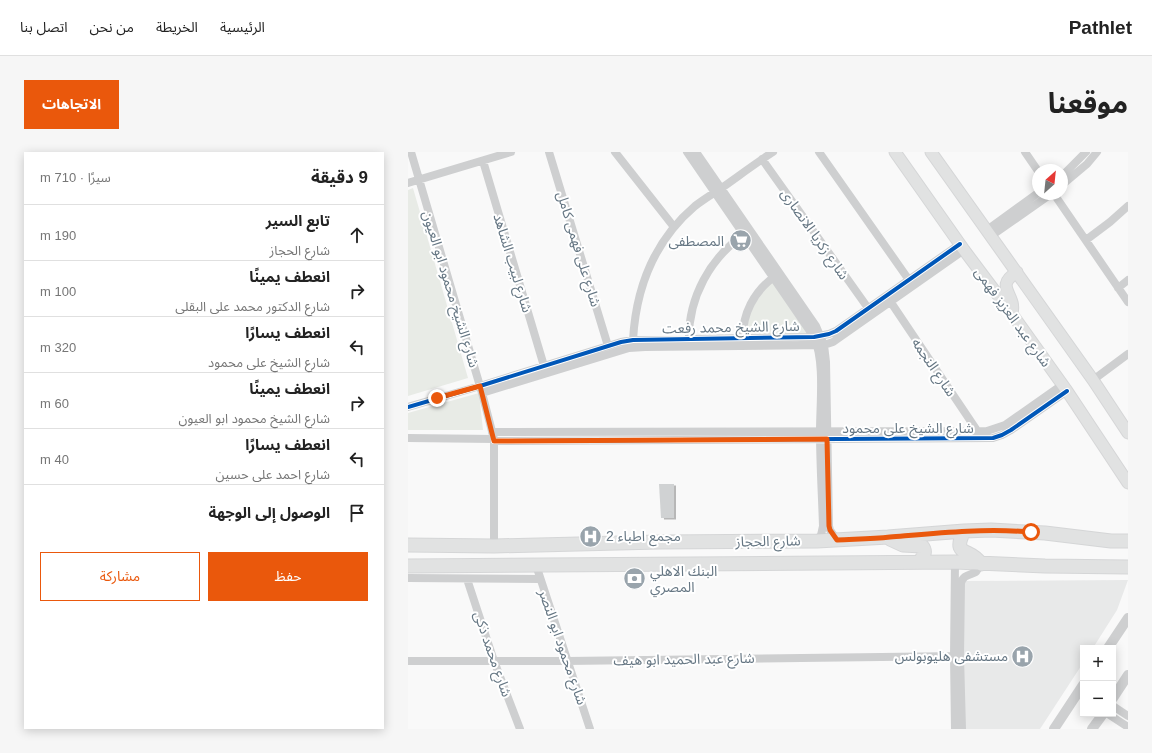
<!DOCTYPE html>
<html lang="ar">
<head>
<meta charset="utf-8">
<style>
  body { margin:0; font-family:Helvetica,"Noto Sans Arabic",sans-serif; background:#f6f6f6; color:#222; direction:rtl }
  .controls { position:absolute; right:12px; bottom:12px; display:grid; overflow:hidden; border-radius:0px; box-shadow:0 2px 10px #0003 }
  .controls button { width:36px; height:36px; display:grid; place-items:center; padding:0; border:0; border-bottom:1px solid #e0e0e0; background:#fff; color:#222; font:20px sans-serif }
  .compass { position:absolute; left:624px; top:12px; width:36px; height:36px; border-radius:50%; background:#fff; box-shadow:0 2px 10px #0003; rotate:27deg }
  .stop { position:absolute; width:12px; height:12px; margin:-9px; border:3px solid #ea580c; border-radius:50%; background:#fff }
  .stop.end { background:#ea580c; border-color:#fff; box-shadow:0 1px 4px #0008 }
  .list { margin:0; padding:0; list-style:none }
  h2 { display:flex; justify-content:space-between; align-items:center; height:52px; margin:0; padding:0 16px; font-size:17px }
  h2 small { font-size:13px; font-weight:400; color:#767676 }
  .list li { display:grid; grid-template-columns:26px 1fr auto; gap:12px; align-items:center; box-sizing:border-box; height:56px; padding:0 16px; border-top:1px solid #e0e0e0 }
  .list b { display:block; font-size:15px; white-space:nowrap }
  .list p { margin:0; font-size:13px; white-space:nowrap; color:#767676 }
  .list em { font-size:13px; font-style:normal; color:#767676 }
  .actions { display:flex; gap:8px; padding:12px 16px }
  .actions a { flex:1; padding:9px 0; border:1px solid #ea580c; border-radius:0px; text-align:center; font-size:14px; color:#ea580c }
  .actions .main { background:#ea580c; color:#fff }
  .icon { flex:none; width:22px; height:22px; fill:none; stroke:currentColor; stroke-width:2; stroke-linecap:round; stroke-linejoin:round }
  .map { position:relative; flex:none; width:720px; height:577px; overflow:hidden; direction:ltr; border-radius:0px }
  header { display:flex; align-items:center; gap:24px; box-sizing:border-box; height:56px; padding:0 20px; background:#fff; border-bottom:1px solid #e0e0e0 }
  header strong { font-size:19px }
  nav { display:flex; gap:22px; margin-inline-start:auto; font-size:14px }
  .intro { display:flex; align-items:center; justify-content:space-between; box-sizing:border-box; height:96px; padding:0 24px }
  h1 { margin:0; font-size:28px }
  .button { padding:10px 18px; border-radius:0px; background:#ea580c; color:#fff; font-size:14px; font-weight:700 }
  main { display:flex; gap:24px; padding:0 24px }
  aside { flex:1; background:#fff; border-radius:0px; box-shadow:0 2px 10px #0003 }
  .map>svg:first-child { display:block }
  .built { fill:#e8e9e9 }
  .green { fill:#e8ebe6 }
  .building { fill:#d0d2d3; filter:url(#shadow) }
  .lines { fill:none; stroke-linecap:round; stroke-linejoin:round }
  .secondary-casing { stroke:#d5d6d7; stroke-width:13 }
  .primary-casing { stroke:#d5d6d7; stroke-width:15 }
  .minor { stroke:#cecfd0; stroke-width:8 }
  .tertiary { stroke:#cecfd0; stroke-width:10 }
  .secondary { stroke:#e1e2e2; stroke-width:11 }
  .primary { stroke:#e1e2e2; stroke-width:13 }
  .cycleway-casing { stroke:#fff; stroke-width:6 }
  .cycleway { stroke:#0057b8; stroke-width:4 }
  .route { stroke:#ea580c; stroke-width:5 }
  .labels { text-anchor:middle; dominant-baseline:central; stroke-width:4; stroke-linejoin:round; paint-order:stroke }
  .street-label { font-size:14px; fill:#657683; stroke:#fff }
  .poi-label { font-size:14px; fill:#657683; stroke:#fff; text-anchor:end }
</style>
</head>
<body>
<header>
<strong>Pathlet</strong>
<nav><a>الرئيسية</a><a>الخريطة</a><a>من نحن</a><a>اتصل بنا</a></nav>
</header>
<div class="intro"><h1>موقعنا</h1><a class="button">الاتجاهات</a></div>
<main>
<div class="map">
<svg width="720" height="577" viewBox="0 0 720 577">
  <defs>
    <filter id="shadow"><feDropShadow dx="3" dy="1.5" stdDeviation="0" flood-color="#0004"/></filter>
  </defs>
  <rect width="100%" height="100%" fill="#f9f9f9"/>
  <path class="built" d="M720,428L709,458L685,496H675V511L632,577H556L555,429Z"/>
  <path class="green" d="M5,36L60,226L0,244V38Z
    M365,125L406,185L334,186L337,166Z
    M71,241L75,278H0V261Z"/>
  <path class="building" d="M251,332H266V366H253Z"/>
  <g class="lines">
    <defs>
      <path id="secondary" d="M487,0L556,98L604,162L659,239L720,331
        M523,0L685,228L720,281
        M604,161C609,142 585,135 609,120"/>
      <path id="primary" d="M556,379C543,406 563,395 573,412
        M482,387L495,393L514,394C519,400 515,404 512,410
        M0,393L86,394L251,390L409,389L480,385L556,379L583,378L637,381L703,389H720
        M0,414L547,410L637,414L720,415"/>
    </defs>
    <use href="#secondary" class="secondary-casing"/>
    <use href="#primary" class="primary-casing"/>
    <path class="minor" d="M3,0L74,241L86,287V394
      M141,0L200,194
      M207,0L266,75
      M279,0L406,185C417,209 412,252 412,279C412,311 414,342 415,374L413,383L409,389
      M288,0L408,174L416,193L418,210L421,374L422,378L429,388
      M411,0L501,128
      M617,0L630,19
      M354,7L460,156
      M75,9L136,214
      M654,24L678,0
      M0,31L103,0
      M654,33L679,12L689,0
      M646,42L720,150
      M579,78L630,41
      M583,84L643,42
      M678,88L702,70L720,54
      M710,136L720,128
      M482,149L570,280
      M225,188C228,135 246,89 287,54C296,47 306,41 315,35C332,23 348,11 365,0
      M335,191C333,163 346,138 369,123
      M281,192C279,147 302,104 340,80
      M685,228L720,202
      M74,241L221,196L237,195L416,193L425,190L556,98
      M0,255L72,234L213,190L225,188L406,185L421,182L428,179L552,92
      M84,280L579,279L597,273L654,233
      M0,286L86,287
      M86,289L585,286L594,283L603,278L659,239
      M547,410L546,504L547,577
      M128,413L182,577
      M0,426L132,427
      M59,427L86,509L112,577
      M0,509H159L552,504
      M705,554L720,564
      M700,562L720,575
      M554,577L552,504L553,431C555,423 562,423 568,420L573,412"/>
    <path class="tertiary" d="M700,496L720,466
      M705,546L720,523
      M646,577L675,533
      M684,577L695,562"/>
    <use href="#secondary" class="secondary"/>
    <use href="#primary" class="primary"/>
    <defs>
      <path id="cycleway" d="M0,255L72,234L213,190L225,188L406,185L421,182L428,179L552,92
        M86,289L585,286L594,283L603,278L659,239"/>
    </defs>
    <use href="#cycleway" class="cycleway-casing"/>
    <use href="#cycleway" class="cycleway"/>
  </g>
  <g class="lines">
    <path class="route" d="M29,246L72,234L86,289L419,287L421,374L422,378L429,388C447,387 464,387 482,385C529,381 575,376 623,380"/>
  </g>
  <defs>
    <symbol id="supermarket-disc" viewBox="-11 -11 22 22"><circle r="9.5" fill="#99a4ac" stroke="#fff"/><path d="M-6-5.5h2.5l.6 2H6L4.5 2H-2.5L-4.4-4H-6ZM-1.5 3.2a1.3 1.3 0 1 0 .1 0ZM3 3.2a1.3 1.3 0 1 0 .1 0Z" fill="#fff"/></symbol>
    <symbol id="hospital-disc" viewBox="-11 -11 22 22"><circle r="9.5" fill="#99a4ac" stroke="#fff"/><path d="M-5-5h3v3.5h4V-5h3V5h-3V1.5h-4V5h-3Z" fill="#fff"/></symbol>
    <symbol id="bank-disc" viewBox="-11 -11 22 22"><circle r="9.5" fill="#99a4ac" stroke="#fff"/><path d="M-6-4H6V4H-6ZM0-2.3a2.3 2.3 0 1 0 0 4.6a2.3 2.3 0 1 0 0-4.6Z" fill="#fff"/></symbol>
  </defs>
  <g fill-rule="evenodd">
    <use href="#supermarket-disc" x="320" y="76" width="25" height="25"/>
    <use href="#hospital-disc" x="170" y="372" width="25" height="25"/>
    <use href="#bank-disc" x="214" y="414" width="25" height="25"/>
    <use href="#hospital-disc" x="602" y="492" width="25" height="25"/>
  </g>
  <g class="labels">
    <g class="street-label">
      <text transform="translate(407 82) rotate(55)">شارع زكريا الانصارى</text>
      <text transform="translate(171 97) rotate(73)">شارع على فهمى كامل</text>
      <text transform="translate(105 111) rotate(73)">شارع لبيب الشاهد</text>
      <text transform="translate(43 137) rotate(73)">شارع الشيخ محمود ابو العيون</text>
      <text transform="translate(605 165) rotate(54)">شارع عبد العزيز فهمى</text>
      <text transform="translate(323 175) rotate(-1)">شارع الشيخ محمد رفعت</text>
      <text transform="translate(526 215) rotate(56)">شارع النجمه</text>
      <text x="500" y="276">شارع الشيخ على محمود</text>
      <text transform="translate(360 389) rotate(-1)">شارع الحجاز</text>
      <text transform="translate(155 495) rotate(71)">شارع محمود ابو النصر</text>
      <text transform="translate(85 502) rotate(71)">شارع محمد ذكى</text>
      <text transform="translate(276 507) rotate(-1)">شارع عبد الحميد ابو هيف</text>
    </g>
    <g class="poi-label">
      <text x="316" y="89">المصطفى</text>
      <text x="198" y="384" text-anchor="start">مجمع اطباء 2</text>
      <text x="242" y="419" text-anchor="start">البنك الاهلي<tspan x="242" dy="16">المصري</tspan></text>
      <text x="600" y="504">مستشفى هليوبولس</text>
    </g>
  </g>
</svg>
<div class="controls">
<button>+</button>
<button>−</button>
</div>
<svg class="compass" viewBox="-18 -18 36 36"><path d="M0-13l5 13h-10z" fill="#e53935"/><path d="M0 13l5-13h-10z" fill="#767676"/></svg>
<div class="stop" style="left:623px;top:380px"></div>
<div class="stop end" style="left:29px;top:246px"></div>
</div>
<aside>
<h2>9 دقيقة<small>سيرًا · 710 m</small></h2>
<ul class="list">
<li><svg class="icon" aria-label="ahead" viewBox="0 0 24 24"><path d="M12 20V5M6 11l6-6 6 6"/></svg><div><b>تابع السير</b><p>شارع الحجاز</p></div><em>190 m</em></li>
<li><svg class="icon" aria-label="right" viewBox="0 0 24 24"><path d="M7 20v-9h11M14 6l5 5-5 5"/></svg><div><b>انعطف يمينًا</b><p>شارع الدكتور محمد على البقلى</p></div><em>100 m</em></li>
<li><svg class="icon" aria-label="left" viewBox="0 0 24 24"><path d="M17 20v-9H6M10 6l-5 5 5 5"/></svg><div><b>انعطف يسارًا</b><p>شارع الشيخ على محمود</p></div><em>320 m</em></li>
<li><svg class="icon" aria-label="right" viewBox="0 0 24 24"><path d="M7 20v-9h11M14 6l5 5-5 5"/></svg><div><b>انعطف يمينًا</b><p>شارع الشيخ محمود ابو العيون</p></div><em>60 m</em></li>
<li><svg class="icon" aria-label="left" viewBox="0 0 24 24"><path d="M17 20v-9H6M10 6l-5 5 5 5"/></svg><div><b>انعطف يسارًا</b><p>شارع احمد على حسين</p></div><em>40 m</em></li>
<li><svg class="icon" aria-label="arrive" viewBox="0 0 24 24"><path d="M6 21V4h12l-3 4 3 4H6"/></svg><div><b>الوصول إلى الوجهة</b></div></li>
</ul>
<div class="actions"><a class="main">حفظ</a><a>مشاركة</a></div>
</aside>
</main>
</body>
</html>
